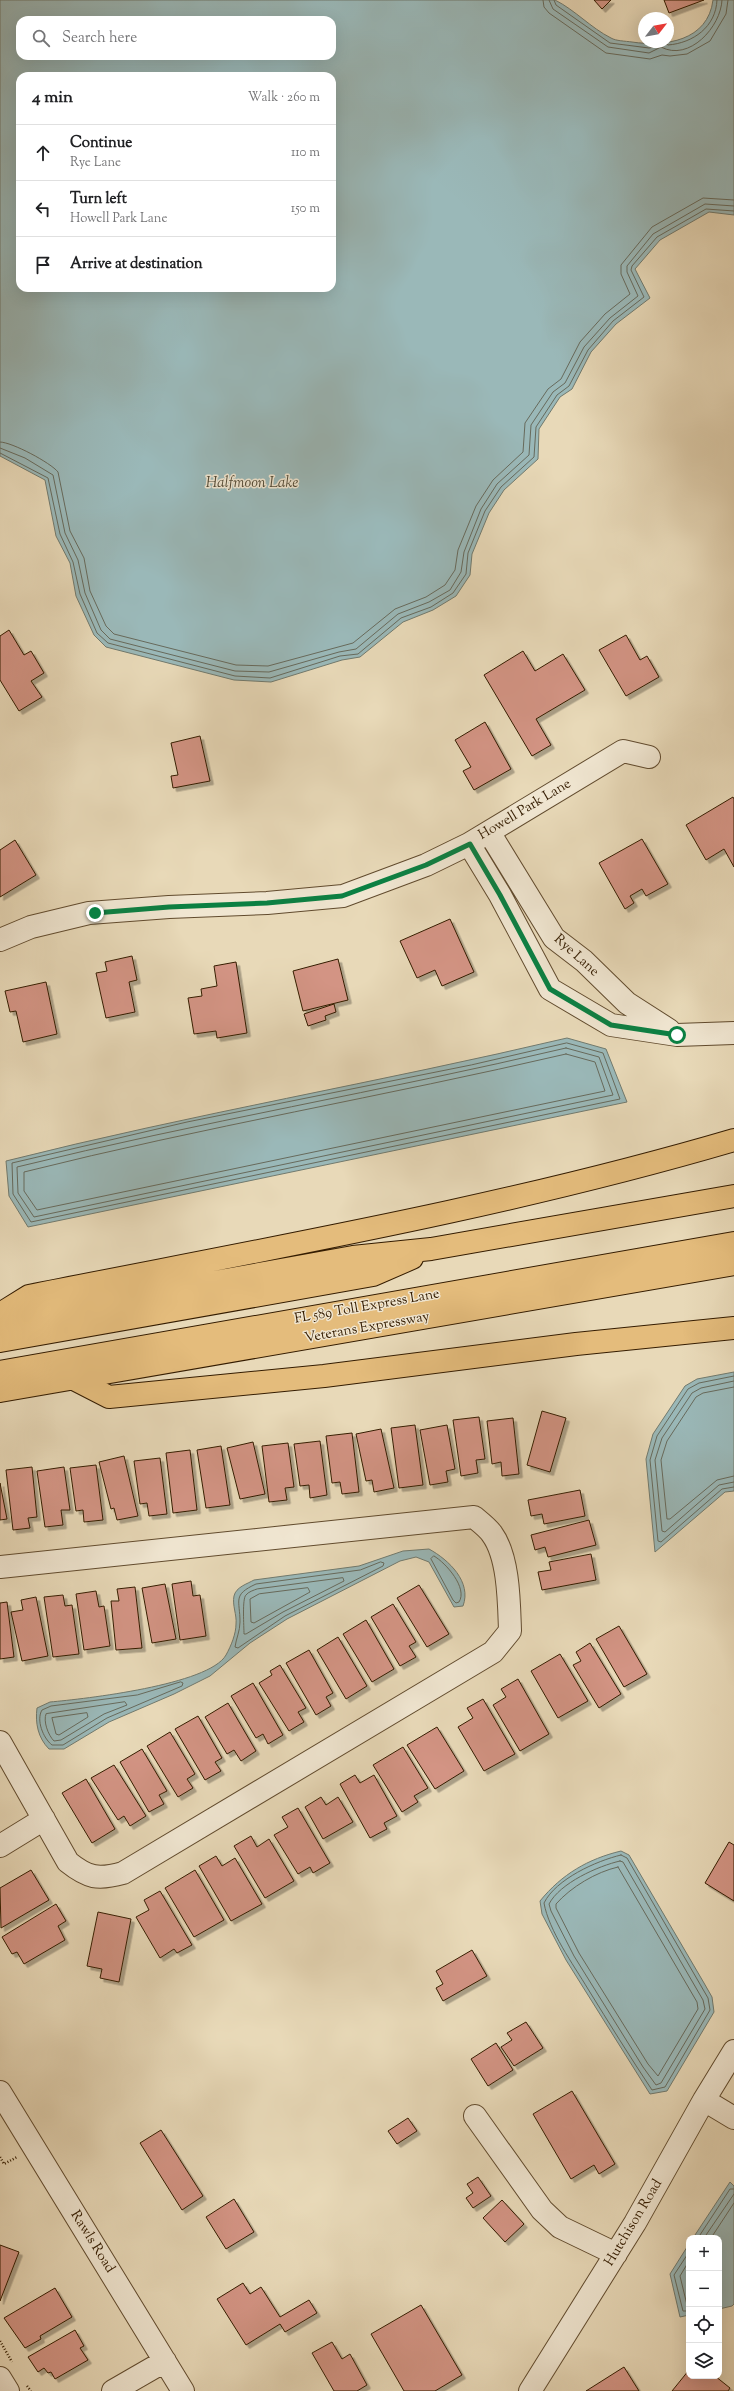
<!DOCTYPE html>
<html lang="en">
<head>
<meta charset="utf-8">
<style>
  body { margin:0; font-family:"Sorts Mill Goudy",serif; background:#f6f6f6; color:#202124 }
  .controls { position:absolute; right:12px; bottom:12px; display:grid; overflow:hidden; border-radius:8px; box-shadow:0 4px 16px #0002 }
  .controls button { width:36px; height:36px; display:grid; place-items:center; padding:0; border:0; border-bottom:1px solid #e0e0e0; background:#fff; color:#202124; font:20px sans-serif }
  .compass { position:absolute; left:638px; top:12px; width:36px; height:36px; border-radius:50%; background:#fff; box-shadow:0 4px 16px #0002; rotate:59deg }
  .stop { position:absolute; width:12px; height:12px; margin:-9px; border:3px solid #0b8043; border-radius:50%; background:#fff }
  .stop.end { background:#0b8043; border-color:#fff; box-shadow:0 1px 4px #0008 }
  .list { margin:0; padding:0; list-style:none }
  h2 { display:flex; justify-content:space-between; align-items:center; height:52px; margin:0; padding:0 16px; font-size:17px }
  h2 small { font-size:13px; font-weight:400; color:#757577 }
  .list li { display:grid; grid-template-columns:26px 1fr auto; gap:12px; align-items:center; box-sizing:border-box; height:56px; padding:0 16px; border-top:1px solid #e0e0e0 }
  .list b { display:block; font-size:15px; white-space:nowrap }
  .list p { margin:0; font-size:13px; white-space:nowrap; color:#757577 }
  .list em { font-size:13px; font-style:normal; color:#757577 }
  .icon { flex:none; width:22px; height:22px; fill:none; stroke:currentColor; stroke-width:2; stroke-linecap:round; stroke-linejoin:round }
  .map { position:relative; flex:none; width:734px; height:2391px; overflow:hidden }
  .search { position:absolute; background:#fff; box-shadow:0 4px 16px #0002; left:16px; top:16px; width:320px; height:44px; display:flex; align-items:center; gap:10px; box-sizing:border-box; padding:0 14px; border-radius:12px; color:#757577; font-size:15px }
  .panel { position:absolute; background:#fff; box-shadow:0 4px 16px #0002; left:16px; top:72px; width:320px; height:220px; border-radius:12px }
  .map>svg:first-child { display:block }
  .water { fill:#9ab8b8; stroke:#717a6e; fill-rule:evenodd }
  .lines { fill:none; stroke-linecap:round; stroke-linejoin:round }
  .shore { stroke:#676a5c; stroke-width:1 }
  .building { fill:#d39484; stroke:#341c00; filter:url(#shadow) }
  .minor-casing { stroke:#614b2e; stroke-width:24 }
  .highway-casing { stroke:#341c00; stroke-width:24 }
  .path { stroke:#341c00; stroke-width:2.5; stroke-dasharray:1 2; stroke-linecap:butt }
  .minor { stroke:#f0e6d1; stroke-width:22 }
  .highway { stroke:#e4bc7c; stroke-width:22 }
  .route { stroke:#0b8043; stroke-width:5 }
  .labels { text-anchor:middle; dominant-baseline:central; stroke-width:3; stroke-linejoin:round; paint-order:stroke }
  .street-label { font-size:14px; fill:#341c00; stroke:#f0e6d1 }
  .water-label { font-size:15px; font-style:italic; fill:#534b37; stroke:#f0e6d1 }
</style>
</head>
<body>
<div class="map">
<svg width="734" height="2391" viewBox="0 0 734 2391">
  <defs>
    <filter id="shadow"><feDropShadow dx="3.5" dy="3.5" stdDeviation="0" flood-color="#0004"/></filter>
  </defs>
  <rect width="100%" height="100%" fill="#e8d9b8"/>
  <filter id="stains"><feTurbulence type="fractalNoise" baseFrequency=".005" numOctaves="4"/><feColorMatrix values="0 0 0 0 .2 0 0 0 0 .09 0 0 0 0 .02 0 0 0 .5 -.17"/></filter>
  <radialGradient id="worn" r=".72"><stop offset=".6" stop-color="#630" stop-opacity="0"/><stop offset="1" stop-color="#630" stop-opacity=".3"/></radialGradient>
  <path class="water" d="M0,0H555C575,10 591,28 611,38C616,41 625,41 632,42C665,47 708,41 713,0H734V215L709,212L660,240L635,269L650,298L616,324L591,352L572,389L560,397L539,429L538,459L504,490L489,513L472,554L470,575L456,596L433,610L403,622L360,657L342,660L271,682L234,680L106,647L94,635L76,596L70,563L56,536L45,480L0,456ZM20,20H332V56H20ZM20,76H332V288H20Z
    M567,1038L606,1049L627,1102L28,1227L9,1196L6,1161C192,1114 381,1082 567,1038Z
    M734,1372V1491L725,1492L655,1552L646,1459L653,1434L685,1386L697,1379Z
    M429,1549C449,1560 472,1582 463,1606L454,1607L429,1562L416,1557L400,1561L287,1619L250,1643L210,1676L174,1694L109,1722L64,1749H49C38,1738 35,1723 37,1708L50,1702C84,1699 209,1685 226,1655C231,1646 236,1634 236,1624C237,1615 232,1605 234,1596C236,1587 247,1584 254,1580L359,1566L403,1551Z
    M621,1851L629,1855L704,1983L712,1997L714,2012L667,2091L650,2094L566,1960L542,1914L540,1901C562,1874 588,1859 621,1851Z
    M730,2182L734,2186V2304L732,2306L719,2309V2238H693Z
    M689,2244V2315L680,2317L670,2274Z"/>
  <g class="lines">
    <path class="shore" d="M543,0L544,7L549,13L606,53L650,59L662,55L670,56L687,54L710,41L726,14L728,0
      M549,0L553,9L608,47L649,53L661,47C689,62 721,27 722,0
      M554,0L556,5L610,43L649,48L654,47L656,42
      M664,42L668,45C693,43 716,27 717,0
      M0,442C12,442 51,463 58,472L70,531L84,558L90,591L106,626L114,634L236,665L268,666L353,643L395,609L426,597L445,585L455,570L458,550L476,506L493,480L523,452L525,423L548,389L561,379L580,342L605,314L630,294L621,274V265L652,227L703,198L734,200
      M0,448L25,458L53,475L65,533L78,560L85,593L101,630L110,639L235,671L269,672L339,652L356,649L398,614L429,602L450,590L461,572L464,552L481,509L497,484L529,455L531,425L553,392L565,383L584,347L610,318L638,296L627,272V266L653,234L705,204L734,206
      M0,453L48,478L60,534L73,562L80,594L97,633L108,643L235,676L270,678L340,656L358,654L401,618L431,607L453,593L466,574L468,553L485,511L501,487L534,457L536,427L557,395L569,386L588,350L613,321L644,297L631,270L632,266L657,237L706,209L734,211
      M567,1043L603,1053L620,1099L31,1222L13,1194L12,1163L187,1122L471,1065Z
      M566,1048L599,1057L613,1095L34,1217L18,1193L17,1167C199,1122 384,1091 566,1048Z
      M566,1054L595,1062L605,1091L37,1210L24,1191V1172C203,1127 386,1096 566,1054Z
      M734,1376L699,1383L688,1389L657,1436L650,1460L658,1541L661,1542L722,1489L734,1487
      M734,1381L701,1388L692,1393L662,1438L655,1460L662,1531L665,1532L719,1485L734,1482
      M734,1387L703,1393L696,1397L667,1441L661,1460L667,1519H670L717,1480L734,1476
      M434,1556C446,1563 468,1588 459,1602L456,1603L453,1600L431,1559Z
      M381,1562L384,1563L383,1566L285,1616L238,1648L235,1647C236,1639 240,1631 240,1622C240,1600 232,1595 256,1584L360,1570Z
      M343,1578L344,1581L283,1612L246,1634H244C244,1627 242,1598 246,1595C248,1592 254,1590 257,1589Z
      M308,1588L310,1592L254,1623L251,1622L250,1599L259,1594Z
      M181,1682L183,1683L182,1686L107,1718L63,1745H52C43,1738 36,1720 42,1710L51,1706L137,1695Z
      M125,1702L127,1705L104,1714L61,1740L54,1741C48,1735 43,1721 46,1714Z
      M87,1713L88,1717L59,1735L56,1734L52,1718Z
      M621,1855L627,1858L708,1998L710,2010L665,2087L652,2090C630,2057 609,2023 588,1989C573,1964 549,1931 544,1903C556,1879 596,1861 621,1855Z
      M620,1861L623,1862L703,2000L705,2009L661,2083L656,2085L643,2067L574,1956L551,1911L549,1904C560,1883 598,1866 620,1861Z
      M618,1867L697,2002L698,2009L658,2076L648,2064L579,1953L556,1908V1904C571,1887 596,1872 618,1867Z
      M698,2238L730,2189H734
      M704,2238L734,2194
      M711,2238L734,2203
      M689,2252L674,2275L683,2311H689
      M689,2261L680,2276L687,2305L689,2306"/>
  </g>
  <path class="building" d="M594,0H611L602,9Z
    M664,0H704L669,13Z
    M9,630L24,655L31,651L44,673L31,681L42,697L19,711L0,680V636Z
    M626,635L640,660L647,656L659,677L626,696L599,650Z
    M523,651L535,671L563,654L585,690L536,719L551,745L532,756L484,675Z
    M485,722L511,769L474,790L463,771L471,767L455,740Z
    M200,736L210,781L173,788L171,776L178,775L171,743Z
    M733,797L734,799V867L724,849L706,860L686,825Z
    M642,839L668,884L646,896L642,889L630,896L634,903L625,909L599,863Z
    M15,840L36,875L0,897V850Z
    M450,919L474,972L442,986L435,970L417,978L400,941Z
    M132,956L137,980L129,982L135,1012L106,1018L96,973L107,971L105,962Z
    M338,959L348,1000L303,1011L293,971Z
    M236,962L247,1033L217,1038L216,1031L194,1034L188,998L202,996L201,989L217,986L214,966Z
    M46,982L57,1034L23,1042L16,1011L10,1012L5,991Z
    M334,1004L336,1012L325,1016L326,1020L308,1026L304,1014Z
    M542,1411L566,1418L550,1472L527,1465Z
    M479,1417L485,1459L476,1460L478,1473L461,1476L453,1420Z
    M513,1418L519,1474L502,1476L501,1462L492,1464L487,1421Z
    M415,1425L423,1485L399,1488L391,1428Z
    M447,1425L455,1469L446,1471L448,1482L430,1485L420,1430Z
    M381,1429L394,1488L374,1492L372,1480L366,1481L356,1434Z
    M352,1433L359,1492L342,1494L340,1482L332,1483L326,1436Z
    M320,1441L327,1495L310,1498L309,1485L300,1486L294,1444Z
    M253,1442L265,1494L240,1499L227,1448Z
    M288,1443L294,1487L285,1488L287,1500L269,1502L262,1446Z
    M221,1446L230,1505L206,1508L197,1450Z
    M190,1450L197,1510L173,1513L166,1453Z
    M124,1456L138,1516L117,1520L114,1508L111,1509L99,1462Z
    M160,1458L167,1514L149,1516L147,1503L140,1504L134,1461Z
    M96,1465L103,1520L84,1522L83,1510L76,1511L70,1468Z
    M32,1467L37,1517L28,1518L30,1528L13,1530L6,1470Z
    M64,1467L70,1510H61L63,1525L45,1527L37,1471Z
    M0,1483L7,1519L0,1520Z
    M580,1490L585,1516L544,1524L542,1514L531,1516L528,1500Z
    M589,1520L596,1545L548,1557L545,1547L535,1550L531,1535Z
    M591,1554L596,1580L542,1590L538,1572L551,1570L549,1562Z
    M191,1581L193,1596L200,1595L206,1636L180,1640L172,1584Z
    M165,1584L176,1639L152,1643L142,1588Z
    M419,1585L449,1634L427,1647L397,1598Z
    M135,1587L142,1648L116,1650L111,1601H119L117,1589Z
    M96,1591L99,1607L104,1606L110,1646L84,1650L76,1594Z
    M63,1595L65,1606L72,1605L79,1654L53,1657L44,1597Z
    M36,1597L48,1656L22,1661L11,1612L23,1610L21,1600Z
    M7,1602L14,1657L0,1659V1603Z
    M393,1604L416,1642L409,1646L416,1657L400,1666L371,1617Z
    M366,1620L394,1669L372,1682L343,1634Z
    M619,1626L647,1674L624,1687L596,1639Z
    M338,1637L367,1686L346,1699L317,1650Z
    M590,1643L621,1694L599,1708L573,1665L581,1661L576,1652Z
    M309,1650L333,1693L326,1697L331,1706L316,1715L286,1663Z
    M560,1654L588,1701L558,1718L531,1671Z
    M280,1665L306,1708L298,1712L304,1722L289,1731L259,1683L272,1675L270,1671Z
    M518,1679L549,1734L520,1751L493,1705L506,1697L501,1689Z
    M253,1683L283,1735L268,1744L263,1734L256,1738L231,1696Z
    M483,1699L515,1754L484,1771L458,1727L473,1718L467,1708Z
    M228,1703L256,1751L241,1761L234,1750L227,1754L205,1717Z
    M198,1716L222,1758L215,1762L221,1771L205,1780L175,1729Z
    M437,1727L464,1771L435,1789L407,1745Z
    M170,1732L195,1774L187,1779L193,1788L178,1797L147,1746Z
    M403,1747L428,1788L414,1796L418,1802L402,1812L373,1765Z
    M142,1749L167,1791L159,1795L164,1804L149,1812L120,1762Z
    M114,1765L146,1816L130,1826L124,1816L118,1820L91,1778Z
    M355,1775L360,1783L374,1775L397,1816L384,1823L387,1829L370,1838L340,1784Z
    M86,1779L115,1829L92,1843L62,1793Z
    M321,1797L326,1805L338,1797L353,1822L323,1839L305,1807Z
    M298,1808L330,1863L313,1873L310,1867L298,1874L274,1835L288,1827L282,1817Z
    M251,1836L257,1847L269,1839L294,1881L265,1898L234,1846Z
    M729,1842L734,1845V1901L705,1883Z
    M216,1856L222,1866L235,1858L262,1904L231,1921L199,1866Z
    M31,1870L49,1900L1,1928L0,1888Z
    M195,1870L224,1920L194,1937L165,1888Z
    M160,1891L192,1945L177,1953L174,1949L160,1958L136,1917L149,1910L144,1900Z
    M56,1904L66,1921L58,1926L65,1940L24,1964L17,1952L12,1954L2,1937Z
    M98,1912L131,1919L119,1982L100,1978L102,1969L87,1966Z
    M472,1950L487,1976L443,2001L436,1988L443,1984L436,1971Z
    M526,2022L543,2048L514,2066L501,2047L512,2040L507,2033Z
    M496,2043L513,2070L488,2086L471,2059Z
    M572,2091L615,2164L599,2174L594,2165L571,2179L533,2114Z
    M408,2118L417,2131L397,2144L388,2131Z
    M161,2130L203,2196L182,2210L140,2143Z
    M478,2177L491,2196L473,2208L466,2198L473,2193L467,2184Z
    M234,2199L254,2232L226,2249L206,2217Z
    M502,2200L524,2224L505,2242L483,2218Z
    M0,2245L19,2252L0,2301Z
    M243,2283L250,2294L261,2287L280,2317L309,2300L317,2313L285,2332L280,2324L246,2345L217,2299Z
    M55,2288L72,2317L40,2336L41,2339L25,2348L4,2318Z
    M421,2305L462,2375L435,2391H404L371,2334Z
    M75,2330L84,2346L80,2348L88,2360L55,2379L51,2372L48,2373L44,2368L38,2372L28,2357Z
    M332,2342L342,2359L350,2354L367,2385L357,2391H334L312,2353Z
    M624,2367L639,2391H586Z
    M689,2370V2376H715L730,2388L728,2391H672Z"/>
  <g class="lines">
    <defs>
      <path id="minor" d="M489,832L554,938L584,961L627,1003L669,1030
        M469,844L500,895L550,989L611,1025L677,1035L734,1033
        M0,940L31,927L89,913L169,907L267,903L343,896L426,865L469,844L623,751L649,757
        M0,1567L474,1517C480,1522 488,1528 492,1534C509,1557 509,1603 510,1631L493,1652L123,1873C98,1880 88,1878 68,1862L0,1742
        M0,1846L44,1819
        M0,2092L183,2391
        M704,2100L734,2118
        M475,2116L542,2210L560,2227L616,2254
        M0,2378L8,2391
        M113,2391L165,2361
        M530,2391L635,2223L704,2100L734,2051"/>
      <path id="highway" d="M0,1314L29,1296C265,1249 503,1208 734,1140
        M0,1321L353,1257L431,1249L734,1196
        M0,1341L373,1275L412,1258
        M0,1372L734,1243
        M72,1378L109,1397L324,1376L576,1344L734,1328
        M0,1391L734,1264"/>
    </defs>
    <use href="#minor" class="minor-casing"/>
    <use href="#highway" class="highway-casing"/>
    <path class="path" d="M0,2157L4,2164L17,2157
      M0,2341L12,2362
      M27,2386L31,2391"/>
    <use href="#minor" class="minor"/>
    <use href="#highway" class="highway"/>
  </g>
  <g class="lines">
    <path class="route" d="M95,913L169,907L267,903L342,896L426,865L470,844L500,895L550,989L611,1025L677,1035"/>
  </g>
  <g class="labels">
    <g class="street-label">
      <text transform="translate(525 810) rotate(-31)">Howell Park Lane</text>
      <text transform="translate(576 956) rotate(42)">Rye Lane</text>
      <text transform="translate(367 1307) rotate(-10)">FL 589 Toll Express Lane</text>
      <text transform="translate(367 1328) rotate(-10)">Veterans Expressway</text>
      <text transform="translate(634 2223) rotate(-59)">Hutchison Road</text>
      <text transform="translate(92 2242) rotate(58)">Rawls Road</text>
    </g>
    <g class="water-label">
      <text x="252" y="483">Halfmoon Lake</text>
    </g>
  </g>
  <rect width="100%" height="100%" filter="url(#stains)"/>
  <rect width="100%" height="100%" fill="url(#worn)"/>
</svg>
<div class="controls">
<button>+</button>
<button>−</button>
<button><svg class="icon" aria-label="locate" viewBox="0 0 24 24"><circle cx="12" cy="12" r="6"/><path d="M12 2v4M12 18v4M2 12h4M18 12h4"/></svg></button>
<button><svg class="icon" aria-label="layers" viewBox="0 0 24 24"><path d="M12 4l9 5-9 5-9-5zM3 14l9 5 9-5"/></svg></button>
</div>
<svg class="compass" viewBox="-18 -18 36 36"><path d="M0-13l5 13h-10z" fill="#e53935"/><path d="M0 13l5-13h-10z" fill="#757577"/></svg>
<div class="stop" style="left:677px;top:1035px"></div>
<div class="stop end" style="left:95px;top:913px"></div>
<div class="search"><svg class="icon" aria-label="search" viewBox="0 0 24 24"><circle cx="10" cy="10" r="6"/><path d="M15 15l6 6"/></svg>Search here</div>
<section class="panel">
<h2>4 min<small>Walk · 260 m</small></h2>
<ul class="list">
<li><svg class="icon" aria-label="ahead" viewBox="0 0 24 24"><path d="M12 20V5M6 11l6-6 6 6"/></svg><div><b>Continue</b><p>Rye Lane</p></div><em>110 m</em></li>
<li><svg class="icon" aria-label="left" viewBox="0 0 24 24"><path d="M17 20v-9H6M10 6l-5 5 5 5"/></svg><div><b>Turn left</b><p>Howell Park Lane</p></div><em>150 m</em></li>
<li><svg class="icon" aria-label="arrive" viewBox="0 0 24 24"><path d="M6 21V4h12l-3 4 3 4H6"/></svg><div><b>Arrive at destination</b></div></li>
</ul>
</section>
</div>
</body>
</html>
